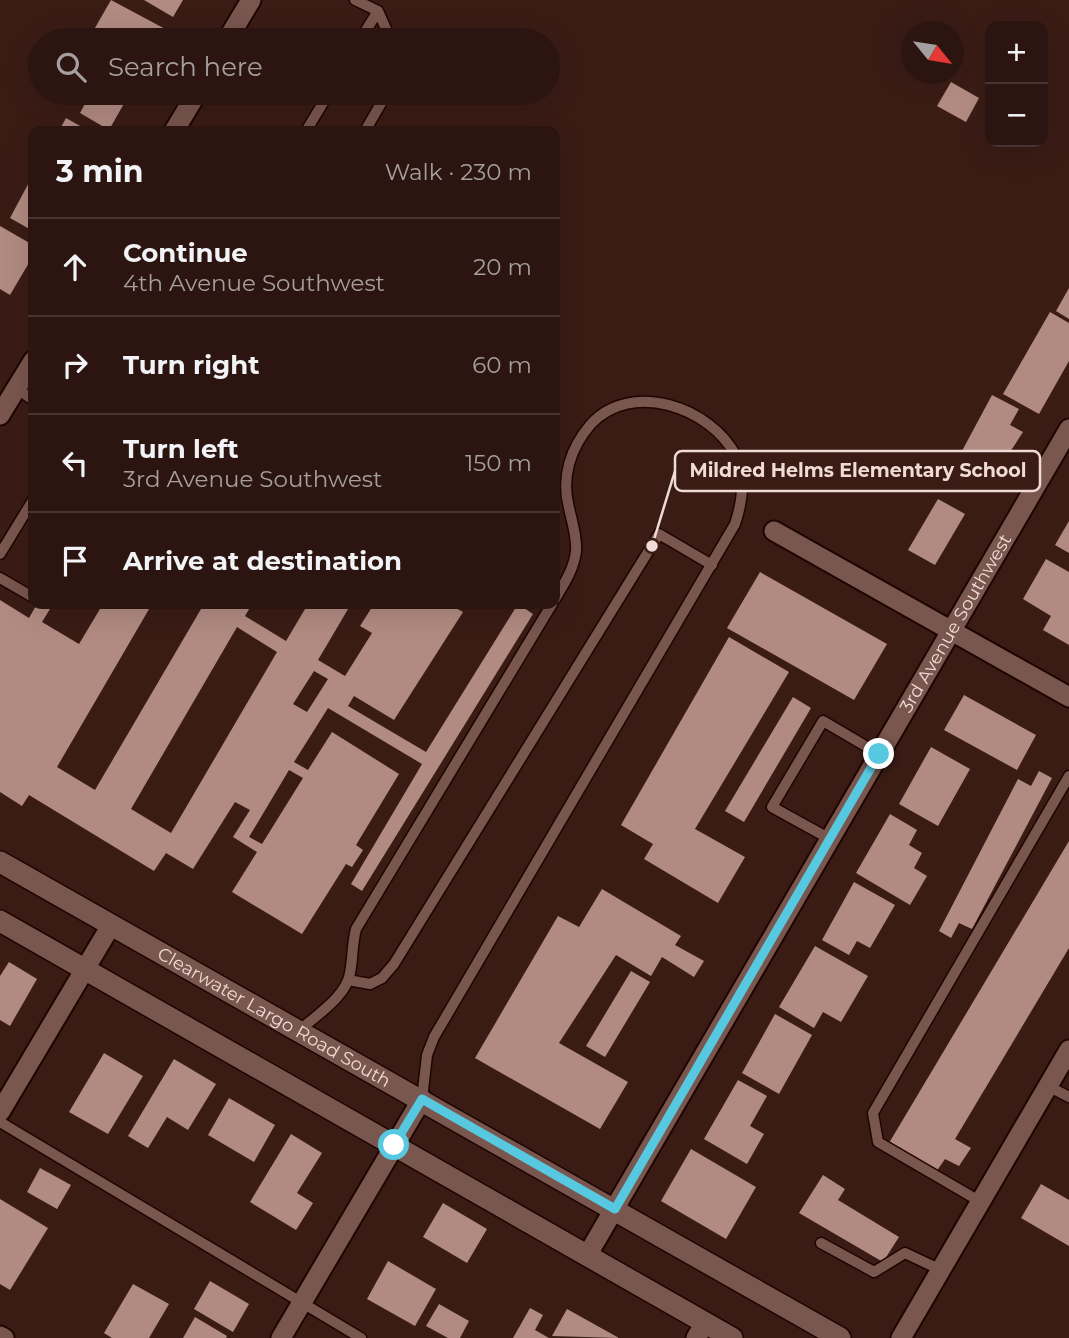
<!DOCTYPE html>
<html lang="en">
<head>
<meta charset="utf-8">
<style>
  body { margin:0; font-family:Montserrat,sans-serif; background:#341e19; color:#f1f3f6 }
  .controls { position:absolute; right:21px; top:21px; display:grid; overflow:hidden; border-radius:14px; box-shadow:0 7px 28px #0002 }
  .controls button { width:63px; height:63px; display:grid; place-items:center; padding:0; border:0; border-bottom:2px solid #483430; background:#2c1510; color:#f1f3f6; font:35px sans-serif }
  .compass { position:absolute; left:901px; top:21px; width:63px; height:63px; border-radius:50%; background:#2c1510; box-shadow:0 7px 28px #0002; rotate:120deg }
  .stop { position:absolute; width:21px; height:21px; margin:-16px; border:5px solid #56c9e1; border-radius:50%; background:#fff }
  .stop.end { background:#56c9e1; border-color:#fff; box-shadow:0 2px 7px #0008 }
  .list { margin:0; padding:0; list-style:none }
  h2 { display:flex; justify-content:space-between; align-items:center; height:91px; margin:0; padding:0 28px; font-size:30px }
  h2 small { font-size:23px; font-weight:400; color:#a69f9f }
  .list li { display:grid; grid-template-columns:46px 1fr auto; gap:21px; align-items:center; box-sizing:border-box; height:98px; padding:0 28px; border-top:2px solid #483430 }
  .list b { display:block; font-size:26px; white-space:nowrap }
  .list p { margin:0; font-size:23px; white-space:nowrap; color:#a69f9f }
  .list em { font-size:23px; font-style:normal; color:#a69f9f }
  .icon { flex:none; width:38px; height:38px; fill:none; stroke:currentColor; stroke-width:2; stroke-linecap:round; stroke-linejoin:round }
  .map { position:relative; flex:none; width:1069px; height:1338px; overflow:hidden }
  .search { position:absolute; background:#2c1510; box-shadow:0 7px 28px #0002; left:28px; top:28px; width:532px; height:77px; display:flex; align-items:center; gap:18px; box-sizing:border-box; padding:0 24px; border-radius:38px; color:#a69f9f; font-size:26px }
  .panel { position:absolute; background:#2c1510; box-shadow:0 7px 28px #0002; left:28px; top:126px; width:532px; height:483px; border-radius:14px }
  .map>svg:first-child { display:block }
  .building { fill:#b18b82; fill-rule:evenodd }
  .lines { fill:none; stroke-linecap:round; stroke-linejoin:round }
  .lane-casing { stroke:#1f0502; stroke-width:13 }
  .street-casing { stroke:#1f0502; stroke-width:23 }
  .secondary-casing { stroke:#1f0502; stroke-width:24 }
  .lane { stroke:#79564e; stroke-width:10 }
  .street { stroke:#79564e; stroke-width:19 }
  .secondary { stroke:#79564e; stroke-width:21 }
  .route { stroke:#56c9e1; stroke-width:9 }
  .labels { text-anchor:middle; dominant-baseline:central; stroke-width:7; stroke-linejoin:round; paint-order:stroke }
  .street-label { font-size:18px; fill:#f0dbd6; stroke:#3a1c15 }
  .leader { fill:none; stroke:#f0dbd6; stroke-width:2.5 }
  .callout-dot { fill:#f0dbd6; stroke:#3a1c15; stroke-width:2.5 }
  .callout { fill:#3a1c15; stroke:#f0dbd6; stroke-width:2.5 }
  .callout-label { font-size:19px; text-anchor:middle; font-weight:bold; fill:#f0dbd6 }
</style>
</head>
<body>
<div class="map">
<svg width="1069" height="1338" viewBox="0 0 1069 1338">
  <rect width="100%" height="100%" fill="#3a1c15"/>
  <path class="building" d="M111,0L169,31L163,40H88Z
    M144,0H183L173,17Z
    M951,82L979,98L966,122L937,106Z
    M78,93H130L109,130L80,113L88,98Z
    M66,118L89,131H59Z
    M33,175V231L10,218Z
    M0,226L33,245V256L10,295L0,289Z
    M1069,288V319L1056,311Z
    M1050,312L1069,323V361L1039,414L1003,394Z
    M992,395L1019,409L1010,425L1023,432L990,483L955,464Z
    M938,499L965,514L935,565L908,550Z
    M1069,521V553L1055,545Z
    M1046,559L1069,572V645L1043,630L1051,616L1023,599Z
    M760,572L887,644L854,700L727,628Z
    M0,600L29,618L37,604H53L42,622L79,644L103,604H152L57,767L95,790L201,609L193,604H252L245,616L286,641L308,604H351L318,660L345,676L372,633L360,626L374,604H448L463,612L394,720L354,696L348,706L426,752L518,604L533,614L362,891L351,884L422,764L328,708L294,762L308,770L332,732L399,774L356,845L363,850L352,867L346,864L302,934L232,892L257,852L233,837L250,810L235,802L193,869L166,853L154,871L29,795L22,806L0,792ZM237,627L277,652L171,833L131,809ZM314,671L328,679L307,712L293,704ZM289,770L303,778L262,844L249,837Z
    M729,637L789,672L695,829L745,857L718,903L644,859L653,844L621,825Z
    M964,695L1036,735L1017,770L944,730Z
    M793,697L811,708L744,822L725,811Z
    M931,747L970,769L938,826L899,804Z
    M1039,771L1052,778L972,929L959,923L951,938L939,931L1018,779L1031,786Z
    M890,814L917,830L909,845L922,853L914,868L927,876L910,905L856,873Z
    M1069,841V948L955,1139L971,1148L959,1166L945,1159L936,1172L889,1143Z
    M854,882L895,905L870,948L857,941L849,955L822,940Z
    M602,889L681,936L675,945L704,961L694,977L662,957L651,976L616,955L559,1043L628,1082L600,1129L475,1058L558,916L579,927Z
    M815,946L868,976L841,1022L823,1012L814,1028L779,1007Z
    M9,962L37,979L10,1026L0,1020V976Z
    M631,971L650,982L605,1057L586,1046Z
    M775,1014L812,1035L779,1094L742,1073Z
    M104,1053L143,1076L108,1134L69,1112Z
    M174,1059L216,1084L188,1130L167,1117L148,1148L128,1136Z
    M738,1080L767,1096L750,1126L764,1134L747,1164L704,1139Z
    M229,1098L275,1125L254,1162L208,1135Z
    M291,1134L322,1153L297,1193L313,1203L296,1230L250,1202Z
    M691,1149L756,1187L726,1239L661,1201Z
    M40,1168L71,1185L57,1209L27,1192Z
    M823,1175L845,1189L838,1200L899,1237L883,1262L799,1213Z
    M1041,1184L1069,1200V1246L1021,1218Z
    M0,1199L48,1228L10,1290L0,1284Z
    M443,1203L487,1229L467,1263L423,1237Z
    M388,1261L436,1289L415,1326L367,1299Z
    M210,1281L249,1304L233,1332L194,1309Z
    M133,1284L169,1304L149,1338H112L104,1333Z
    M439,1304L469,1321L460,1338H448L426,1326Z
    M530,1308L543,1315L535,1330L549,1338H513Z
    M567,1309L619,1338L552,1336Z
    M195,1317L227,1336L226,1338H183Z"/>
  <g class="lines">
    <defs>
      <path id="lane" d="M355,0L378,11L391,40
        M360,40L378,11
        M306,131L329,93
        M365,131L387,93
        M16,388L33,400
        M0,554L33,500
        M0,578L31,596L33,593
        M830,839L772,807L823,721L879,754
        M348,980L370,984L382,978L394,964L659,534L712,565
        M299,1031C315,1016 347,996 350,973C353,958 352,944 356,929L552,604
        M1048,1086L1069,1097
        M422,1099L427,1055L434,1037L735,524C742,503 746,477 736,456C711,407 631,380 591,424C570,448 561,478 569,508C572,522 577,536 576,551C574,569 564,584 555,599
        M0,1122L361,1338
        M981,1202L878,1142L873,1113L1069,776
        M821,1243L874,1272L905,1253L941,1270"/>
      <g id="street">
        <path d="M227,40L251,0"/>
        <path d="M174,131L197,93"/>
        <path d="M0,415L33,361"/>
        <path d="M774,531L1069,697"/>
        <path d="M0,1112L110,927"/>
        <path id="s1" d="M588,1254L1069,429"/>
        <path d="M0,1336L4,1338"/>
        <path d="M281,1338L422,1099"/>
        <path d="M696,1338L705,1323"/>
        <path d="M901,1338L1069,1050"/>
      </g>
      <g id="secondary">
        <path id="s2" d="M0,862L840,1338"/>
        <path d="M0,921L732,1338"/>
      </g>
    </defs>
    <use href="#lane" class="lane-casing"/>
    <use href="#street" class="street-casing"/>
    <use href="#secondary" class="secondary-casing"/>
    <use href="#lane" class="lane"/>
    <use href="#street" class="street"/>
    <use href="#secondary" class="secondary"/>
  </g>
  <g class="lines">
    <path class="route" d="M394,1145L422,1099L615,1209L879,754"/>
  </g>
  <g class="labels">
    <g class="street-label">
      <text stroke="none"><textPath href="#s1" startOffset="730">3rd Avenue Southwest</textPath></text>
      <text stroke="none"><textPath href="#s2" startOffset="315">Clearwater Largo Road South</textPath></text>
    </g>
  </g>
  <path class="leader" d="M652 546L675 471"/>
  <circle class="callout-dot" cx="652" cy="546" r="7"/>
  <rect class="callout" x="675" y="451" width="365" height="40" rx="7"/>
  <g class="callout-label">
    <text x="858" y="477">Mildred Helms Elementary School</text>
  </g>
</svg>
<div class="controls">
<button>+</button>
<button>−</button>
</div>
<svg class="compass" viewBox="-18 -18 36 36"><path d="M0-13l5 13h-10z" fill="#e53935"/><path d="M0 13l5-13h-10z" fill="#a69f9f"/></svg>
<div class="stop" style="left:394px;top:1145px"></div>
<div class="stop end" style="left:879px;top:754px"></div>
<div class="search"><svg class="icon" aria-label="search" viewBox="0 0 24 24"><circle cx="10" cy="10" r="6"/><path d="M15 15l6 6"/></svg>Search here</div>
<section class="panel">
<h2>3 min<small>Walk · 230 m</small></h2>
<ul class="list">
<li><svg class="icon" aria-label="ahead" viewBox="0 0 24 24"><path d="M12 20V5M6 11l6-6 6 6"/></svg><div><b>Continue</b><p>4th Avenue Southwest</p></div><em>20 m</em></li>
<li><svg class="icon" aria-label="right" viewBox="0 0 24 24"><path d="M7 20v-9h11M14 6l5 5-5 5"/></svg><div><b>Turn right</b></div><em>60 m</em></li>
<li><svg class="icon" aria-label="left" viewBox="0 0 24 24"><path d="M17 20v-9H6M10 6l-5 5 5 5"/></svg><div><b>Turn left</b><p>3rd Avenue Southwest</p></div><em>150 m</em></li>
<li><svg class="icon" aria-label="arrive" viewBox="0 0 24 24"><path d="M6 21V4h12l-3 4 3 4H6"/></svg><div><b>Arrive at destination</b></div></li>
</ul>
</section>
</div>
</body>
</html>
